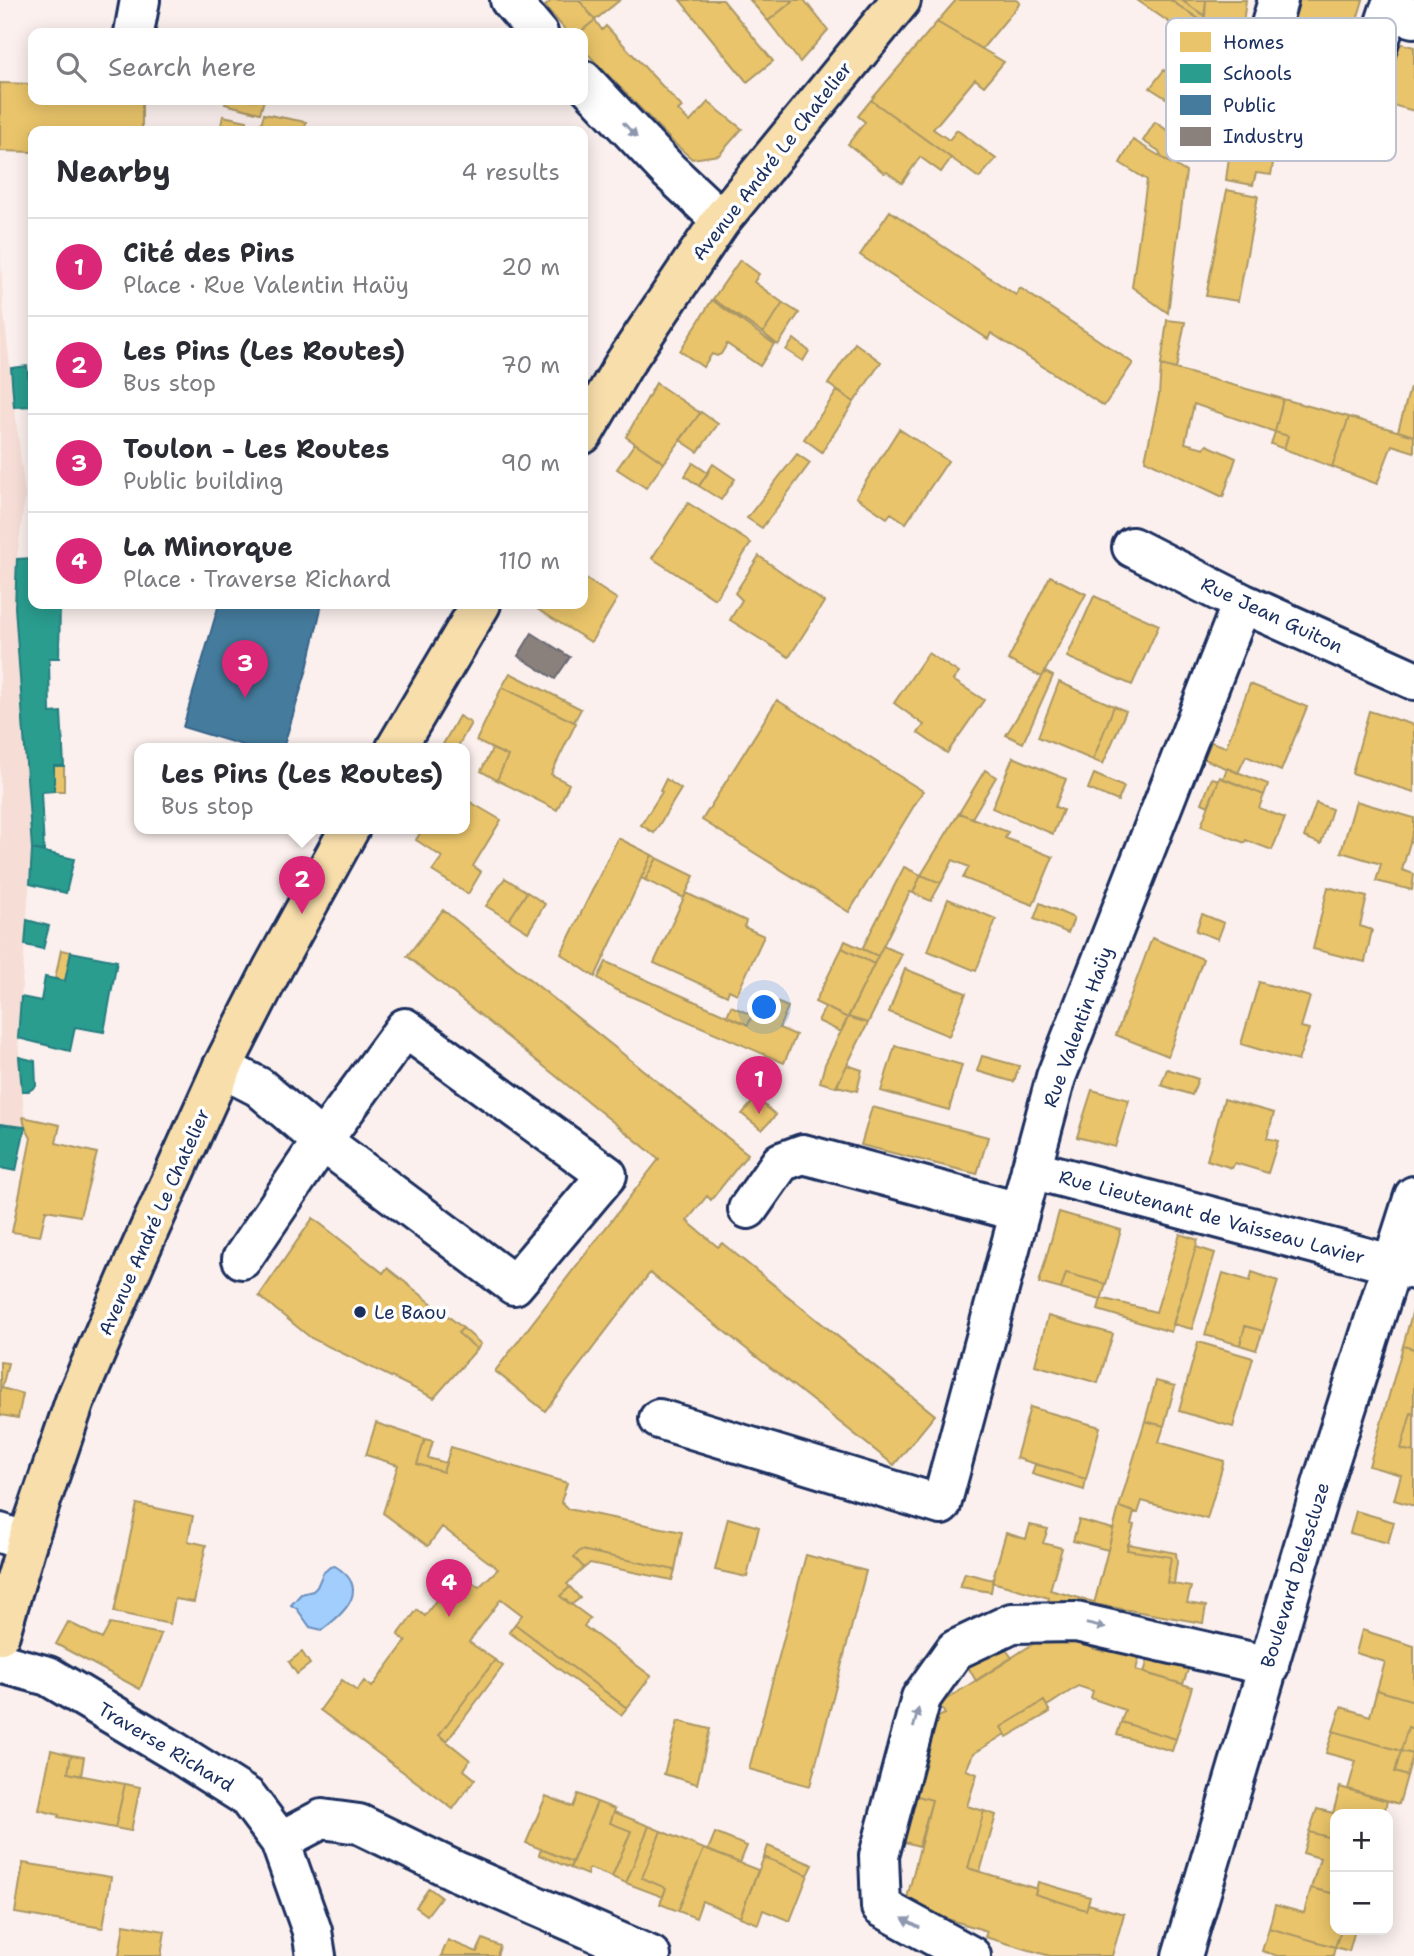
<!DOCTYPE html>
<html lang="en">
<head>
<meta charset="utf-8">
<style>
  body { margin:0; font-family:"Shantell Sans",sans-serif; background:#f7f7f7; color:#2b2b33 }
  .controls { position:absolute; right:21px; bottom:21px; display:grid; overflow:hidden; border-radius:14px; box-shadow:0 4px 18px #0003 }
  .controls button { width:63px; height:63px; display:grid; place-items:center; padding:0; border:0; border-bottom:2px solid #e1e1e2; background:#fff; color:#2b2b33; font:35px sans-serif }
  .you { position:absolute; left:765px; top:1008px; width:24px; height:24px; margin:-18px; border:5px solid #fff; border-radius:50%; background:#1a73e8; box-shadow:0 0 0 10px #1a73e833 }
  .badge { display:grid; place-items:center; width:46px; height:46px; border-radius:50%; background:#db2777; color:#fff; font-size:23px; font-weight:700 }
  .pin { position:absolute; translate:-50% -58px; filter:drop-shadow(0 2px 4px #0008) }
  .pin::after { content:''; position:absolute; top:37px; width:24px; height:21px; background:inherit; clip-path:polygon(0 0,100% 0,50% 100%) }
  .popup { position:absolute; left:134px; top:743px; width:336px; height:91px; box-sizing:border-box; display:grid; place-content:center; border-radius:14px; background:#fff; filter:drop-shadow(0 2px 5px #0005); font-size:23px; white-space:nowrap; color:#7c7c81 }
  .popup b { font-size:26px; color:#2b2b33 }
  .popup::after { content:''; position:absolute; left:50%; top:100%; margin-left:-14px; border:14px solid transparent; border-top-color:#fff }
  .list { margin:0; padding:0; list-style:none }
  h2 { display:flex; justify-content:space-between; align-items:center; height:91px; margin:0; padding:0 28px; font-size:30px }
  h2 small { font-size:23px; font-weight:400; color:#7c7c81 }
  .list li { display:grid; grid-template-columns:46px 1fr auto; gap:21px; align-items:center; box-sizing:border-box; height:98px; padding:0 28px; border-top:2px solid #e1e1e2 }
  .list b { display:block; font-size:26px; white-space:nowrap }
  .list p { margin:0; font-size:23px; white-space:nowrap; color:#7c7c81 }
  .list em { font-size:23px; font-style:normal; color:#7c7c81 }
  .icon { flex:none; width:38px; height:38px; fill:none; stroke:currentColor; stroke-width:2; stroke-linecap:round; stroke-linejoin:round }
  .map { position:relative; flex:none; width:1414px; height:1956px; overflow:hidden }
  .search { position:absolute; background:#fff; box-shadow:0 4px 18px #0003; left:28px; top:28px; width:560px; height:77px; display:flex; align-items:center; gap:18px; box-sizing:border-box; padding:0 24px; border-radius:14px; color:#7c7c81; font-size:26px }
  .panel { position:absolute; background:#fff; box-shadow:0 4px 18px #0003; left:28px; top:126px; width:560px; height:483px; border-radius:14px }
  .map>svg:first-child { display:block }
  .built { fill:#f6ded7 }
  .water { fill:#a1cefc; stroke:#6b8ebd; stroke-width:2 }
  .homes { fill:#e9c46a; stroke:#ab9766; stroke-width:2 }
  .schools { fill:#2a9d8f; stroke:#267c80; stroke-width:2 }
  .public { fill:#457b9d; stroke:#38648a; stroke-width:2 }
  .industry { fill:#8a817c; stroke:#696873; stroke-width:2 }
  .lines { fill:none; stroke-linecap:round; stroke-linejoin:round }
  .minor-casing { stroke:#1b2f5e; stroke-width:44 }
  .major-casing { stroke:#1b2f5e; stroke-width:44 }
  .minor { stroke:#fff; stroke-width:38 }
  .major { stroke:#f8deab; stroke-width:38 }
  .oneway { fill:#8d97ae }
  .poi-dot { fill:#1b2f5e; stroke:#fff; stroke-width:2.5 }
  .labels { text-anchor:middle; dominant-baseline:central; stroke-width:7; stroke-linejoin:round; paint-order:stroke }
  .street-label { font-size:19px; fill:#1b2f5e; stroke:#fff }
  .poi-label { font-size:19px; fill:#1b2f5e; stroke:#fff; text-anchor:start }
  .key { fill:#fff; stroke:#bbc1cf; stroke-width:2 }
  .key-label { font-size:19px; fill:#1b2f5e }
</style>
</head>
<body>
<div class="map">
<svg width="1414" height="1956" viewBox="0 0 1414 1956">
  <rect width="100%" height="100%" fill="#fbf0ed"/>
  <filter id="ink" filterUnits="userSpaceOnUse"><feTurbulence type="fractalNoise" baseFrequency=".0143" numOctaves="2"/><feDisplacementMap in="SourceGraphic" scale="14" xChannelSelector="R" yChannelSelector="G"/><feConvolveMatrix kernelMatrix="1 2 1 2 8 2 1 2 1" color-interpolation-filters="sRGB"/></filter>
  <g filter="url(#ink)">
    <path class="built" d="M0,241L3,305L25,496L17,559L15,607L32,849L18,1038L25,1127L0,1124Z"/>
    <path class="water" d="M335,1566C371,1588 346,1612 322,1630L310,1627L297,1609L291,1605L301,1594L313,1591L317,1587L323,1573L330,1567Z"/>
    <path class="homes" d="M552,0H579L595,20L579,33H568L545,6Z
      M579,0H620L595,20Z
      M680,0H723L773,61L747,82Z
      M750,0H794L768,21Z
      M794,0H804L828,30L800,62L768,21Z
      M956,0H1016L1020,3L982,49L937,22Z
      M1137,0H1170L1197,18L1189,36Z
      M1170,0H1181L1205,16L1204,22Z
      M1181,0H1206L1205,16Z
      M1206,0H1246L1232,110L1194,106Z
      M1298,0H1363L1348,49L1288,31Z
      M1197,18L1204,22L1201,44L1189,36Z
      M595,20L602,30L606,26L682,107L678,110L690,122L708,102L742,129L719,155L692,159L673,142L583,49V33H579Z
      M937,22L1004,62L984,86L975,79L933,129L949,140L957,130L996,159L979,178L871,100Z
      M1399,43L1414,47V111L1382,102Z
      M1164,70L1195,91L1193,115L1150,88Z
      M0,83L33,84V100H142V131H33V152L0,151Z
      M226,100H264L260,113L225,104Z
      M871,100L951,158L941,172L920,157L902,183L887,172L884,173L848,144L865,122L858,116Z
      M1194,106L1215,112L1212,143L1190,140Z
      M264,114L306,122L305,131H259Z
      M223,116L247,121L244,131H220Z
      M1155,122L1170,132L1172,129L1187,139L1172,164L1161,157L1159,151L1143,141Z
      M1133,140L1186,172L1168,313L1132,287L1147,180L1120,163Z
      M1230,149L1274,157L1271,175L1256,173L1253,185L1226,180Z
      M1227,190L1258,196L1238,301L1206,296Z
      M890,211L1016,295L1020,288L1133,363L1104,406L991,333L988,339L860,255Z
      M740,260L759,274L754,282L783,303L763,333L713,299Z
      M712,300L774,344L760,366L727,344L721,354L717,356L712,354L703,367L680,351Z
      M783,303L799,313L778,345L763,333Z
      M1167,320L1185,322L1176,369L1161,365Z
      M794,339L809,351L803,361L786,350Z
      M855,343L881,362L854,402L828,384Z
      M1161,365L1283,399L1275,432L1194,404L1185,443L1204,448L1207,445L1236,458L1223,497L1145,460L1159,395Z
      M656,383L700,413L664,463L626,437Z
      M1410,388L1414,389V436L1398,431Z
      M837,391L854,402L822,452L804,439Z
      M1283,399L1349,417L1332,467L1284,449L1288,436L1275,432Z
      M701,412L718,424L698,452L680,440Z
      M1349,417L1414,436V452L1392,445L1377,484L1332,467Z
      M899,429L948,461L906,523L891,513L887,518L856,497Z
      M1275,432L1288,436L1284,449L1271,444Z
      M635,443L664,463L646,488L617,469Z
      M797,454L810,463L762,528L747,518Z
      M693,463L708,473L699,486L685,476Z
      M713,464L735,479L721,500L699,486Z
      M688,503L751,543L715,599L652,558Z
      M759,556L824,602L789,657L730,620L742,600L735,593Z
      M1050,576L1086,594L1042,677L1008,660Z
      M583,577L617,599L591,642L529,604H583Z
      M1094,596L1159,625L1132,685L1067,657Z
      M928,653L959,673L953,680L984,700L947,753L918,733L924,725L894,703Z
      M1045,672L1053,676L1023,743L1006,735Z
      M510,673L581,709L574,722L502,687Z
      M1059,682L1114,706L1093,760L1038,737Z
      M1250,684L1307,707L1281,771L1246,756L1238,773L1204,759L1211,742L1226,747Z
      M502,687L576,723L551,774L569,784L557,810L497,780L508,756L476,741Z
      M777,700L923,791L849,912L702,820Z
      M1114,706L1126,711L1103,764L1093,760Z
      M1369,711L1414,725V792L1352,773Z
      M459,716L471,723L457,748H441Z
      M492,749L508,756L497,780L481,771Z
      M1013,757L1066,779L1055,807L1063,810L1053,834L992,808Z
      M54,766H64V791H54Z
      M1227,768L1268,784L1264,795L1223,779Z
      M985,770L996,777L972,818L959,813Z
      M1094,774L1124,787L1118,801L1088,789Z
      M1220,777L1264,795L1259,808L1285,818L1272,850L1246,840L1245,843L1201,826Z
      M1212,778L1219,780L1208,806L1202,803Z
      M666,779L681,789L654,833L641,825L662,792L660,791Z
      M465,799L501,820L473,866L481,872L468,894L432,871L442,857L416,840L423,828H465Z
      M1356,801L1414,818V828L1402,870L1414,874L1412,890L1376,881L1381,864L1341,852Z
      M1316,803L1332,809L1321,844L1304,837Z
      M959,813L1008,832L1005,838L1053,857L1033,905L963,878L969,867L953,860L941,883L921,875Z
      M618,838L652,855L595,977L561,954Z
      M652,855L657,858L645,880L641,878Z
      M657,858L694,876L684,898L645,880Z
      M904,867L921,875L913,893L910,892L878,956L862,949Z
      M921,875L941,883L931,901L913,893Z
      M505,878L527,892L509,920L486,906Z
      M1328,887L1367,897L1360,926L1372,930L1365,962L1313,949Z
      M527,892L545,904L528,932L509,920Z
      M686,893L746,921L744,927L764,936L737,994L729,990L727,996L654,963Z
      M948,899L996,919L976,971L928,951Z
      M1040,903L1074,918L1068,933L1034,919Z
      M443,910L748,1154L711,1200L707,1196L687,1221L718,1247L722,1243L935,1415L894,1465L650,1273L545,1411L495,1371L659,1159L407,956Z
      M1202,914L1224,923L1218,939L1196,931Z
      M1152,938L1203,959L1168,1056L1116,1035Z
      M845,941L878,956L874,964L842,948Z
      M883,946L902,954L868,1023L848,1017Z
      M842,948L874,964L848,1018L815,1002Z
      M61,950L71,952L65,981L55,979Z
      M606,962L748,1025L761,995L788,1007L779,1028L796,1035L784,1063L614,989L598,978Z
      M905,969L966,993L949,1036L889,1012Z
      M1259,982L1310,997L1301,1027L1309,1029L1298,1061L1241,1044Z
      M731,1006L752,1015L748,1025L727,1016Z
      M825,1007L848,1018L841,1032L818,1021Z
      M848,1017L868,1023L836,1087L820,1082L825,1064Z
      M895,1046L962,1065L949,1110L881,1091Z
      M982,1056L1019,1066L1014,1082L977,1071Z
      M847,1065L862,1070L857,1091L837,1086Z
      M1167,1069L1198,1079L1192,1095L1161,1085Z
      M1092,1090L1129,1100L1115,1147L1077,1137Z
      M756,1098L776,1115L762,1130L742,1114Z
      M1224,1099L1274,1113L1267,1138L1278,1141L1268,1173L1235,1163L1232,1168L1207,1160Z
      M872,1107L988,1137L977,1174L861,1145Z
      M23,1117L60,1125L56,1143L97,1153L80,1216L46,1210L40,1236L12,1232L31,1138L25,1127Z
      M1059,1212L1121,1230L1106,1284L1066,1273L1061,1289L1039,1283Z
      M313,1218L383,1273L387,1268L463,1328L458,1333L477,1349L434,1398L311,1338L259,1296Z
      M1180,1234L1198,1240L1171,1332L1098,1310L1101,1298L1156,1312Z
      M1196,1247L1215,1253L1192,1329L1173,1324Z
      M1252,1272L1278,1281L1263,1331L1245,1326L1240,1345L1205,1335L1223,1273L1250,1281Z
      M1066,1273L1106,1284L1101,1300L1061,1289Z
      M1414,1306V1349L1403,1346Z
      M1048,1316L1113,1334L1098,1383L1035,1365Z
      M1245,1326L1263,1331L1256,1350L1240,1345Z
      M463,1328L481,1344L477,1349L458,1333Z
      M1198,1342L1253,1358L1233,1427L1179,1411Z
      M1403,1346L1414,1349V1414L1411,1413L1401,1449L1414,1452V1506L1394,1500L1401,1475L1369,1466Z
      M0,1362L8,1363L2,1388L23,1394L18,1418L0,1415Z
      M1156,1381L1175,1386L1164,1426L1145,1421Z
      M1030,1407L1100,1427L1086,1479L1016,1458Z
      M1411,1413L1414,1414V1452L1401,1449Z
      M1145,1421L1164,1426L1159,1442L1224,1461L1207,1519L1142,1501L1138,1513L1119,1507Z
      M376,1423L425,1439L417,1464L443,1472L451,1447L567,1483L561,1502L568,1509L682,1532L675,1570L581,1550L574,1557L584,1568L567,1584L570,1587L560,1596L590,1618L584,1626L651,1676L627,1708L515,1624L522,1615L501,1599L469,1642L495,1660L439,1735L470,1760L464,1770L475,1779L453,1809L320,1710L342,1680L357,1691L364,1681L372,1687L406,1641L398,1635L417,1610L425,1616L441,1593L456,1604L472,1582L479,1587L498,1569L442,1527L428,1546L383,1513L398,1465L366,1455Z
      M425,1439L433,1441L428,1458L446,1463L443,1472L417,1464Z
      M1035,1464L1086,1479L1084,1490L1032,1474Z
      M137,1504L193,1516L188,1541L206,1545L194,1602L175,1599L170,1624L114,1612Z
      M1119,1507L1134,1512L1131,1524L1134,1525L1127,1550L1171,1557L1167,1583L1191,1587L1187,1603L1206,1606L1203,1623L1094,1604Z
      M1356,1511L1394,1522L1388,1543L1350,1533Z
      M728,1518L759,1527L747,1577L715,1570Z
      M1079,1520L1113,1529L1108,1550L1073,1541Z
      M1030,1525L1048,1529L1043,1543L1062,1548L1050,1590L1094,1602L1092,1610L1048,1602L1049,1598L992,1582L1006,1533L1026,1539Z
      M1128,1544L1176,1553L1177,1562L1174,1584L1167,1583L1171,1557L1127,1550Z
      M581,1550L675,1570L672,1580L590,1563L584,1568L574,1557Z
      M806,1555L866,1571L810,1786L749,1769Z
      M965,1573L993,1580L991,1592L960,1587Z
      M570,1587L580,1598L571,1605L560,1596Z
      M68,1622L102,1639L110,1624L161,1634L140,1689L56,1644Z
      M515,1624L627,1708L621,1715L509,1632Z
      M1362,1630L1414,1646V1701L1377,1690L1385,1662L1356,1653Z
      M1047,1635L1057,1636L1104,1652L1105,1648L1139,1658L1136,1670L1192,1687L1176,1739L1121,1722L1125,1710L1091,1698L1093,1691L1078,1686L1047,1706L1044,1701L1001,1727L1005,1734L973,1754L966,1770L977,1774L967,1806L984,1811L968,1868L1037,1889L1035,1894L1086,1910L1088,1904L1124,1914L1112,1956H1050L985,1937L987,1931L905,1906L932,1800L914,1795L938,1717L945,1714L939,1704Z
      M1002,1644L1012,1658L976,1681L967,1665Z
      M302,1652L310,1664L297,1674L289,1662Z
      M1149,1655L1189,1667L1183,1684L1144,1673Z
      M495,1660L503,1666L447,1741L439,1735Z
      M1377,1690L1414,1701V1729L1408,1727L1401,1751L1333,1731L1341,1707L1370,1716Z
      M1044,1701L1050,1712L1007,1737L1001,1727Z
      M678,1721L710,1729L697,1784L664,1774Z
      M1121,1722L1176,1739L1172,1751L1117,1735Z
      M1408,1727L1414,1729L1413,1754L1401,1751Z
      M1333,1731L1401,1751L1395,1772L1407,1776L1399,1804L1348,1789L1356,1761L1326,1753Z
      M51,1750L71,1755L68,1773L125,1784L115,1828L58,1817L59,1815L39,1810Z
      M1401,1751L1413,1754L1407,1776L1395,1772Z
      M71,1755L84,1757L81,1776L68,1773Z
      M125,1784L140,1787L131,1831L115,1828Z
      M1340,1787L1387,1801L1384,1814H1335V1839L1309,1832L1317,1809L1333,1813Z
      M578,1794L597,1802L572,1862L526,1843L546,1796L573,1807Z
      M914,1795L932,1800L919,1846L901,1841Z
      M597,1802L615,1809L610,1823L631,1831L612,1877L589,1868L587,1875L570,1868Z
      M984,1811L996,1815L980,1872L968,1868Z
      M614,1812L649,1826L626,1883L612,1877L631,1831L610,1823Z
      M649,1826L661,1831L642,1878L666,1888L663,1897L626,1883Z
      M661,1831L704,1849L678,1911L660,1904L666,1888L642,1878Z
      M1309,1832L1335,1839V1894L1311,1888L1320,1858L1303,1853Z
      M715,1833L747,1846L740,1863L708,1850Z
      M768,1846L813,1865L808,1875L764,1857Z
      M541,1849L572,1862L570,1868L539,1855Z
      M704,1849L758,1870L740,1917L702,1901L696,1918L678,1911Z
      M764,1857L808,1875L790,1921L763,1910L758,1924L740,1917Z
      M23,1863L111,1877L103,1928L15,1913Z
      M1038,1882L1090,1897L1086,1910L1035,1894Z
      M429,1888L441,1897L427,1915L416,1907Z
      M1311,1888L1335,1894V1930H1341L1335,1947L1269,1928L1275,1905L1304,1913Z
      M124,1924L165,1931L161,1956H119Z
      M1269,1928L1335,1947L1333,1956H1278L1262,1951Z
      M1341,1930H1355L1349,1951L1335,1947Z
      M483,1939L500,1946L497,1956H441L448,1940L477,1952Z"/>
    <path class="schools" d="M27,366L32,406L14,407L11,368Z
      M33,558V604H60L59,658H49L50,713L61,712L64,766H54V791L41,792L44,851L32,849L15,607L17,559Z
      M32,849L74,859L66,893L30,884Z
      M27,920L49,926L43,949L25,945Z
      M71,952L117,961L104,1032L75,1027L70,1051L18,1038L21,997L41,1001L45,977L65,981Z
      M19,1057L35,1061L36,1086L29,1091H22Z
      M0,1124L25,1127L16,1171L0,1168Z"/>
    <path class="public" d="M219,604H322L307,669L283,748H252L183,727Z"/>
    <path class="industry" d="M532,633L570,657L555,679L518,656Z"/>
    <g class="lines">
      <defs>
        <path id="minor" d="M510,0L538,33
          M1278,0L1258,70L1361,95L1389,11L1414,18
          M134,33L140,0
          M583,80L669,171L721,220
          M1132,547L1242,603L1414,680
          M222,1068L259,1087L322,1141L514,1285L607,1175L405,1028L322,1141L242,1259
          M1031,1169L1414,1270
          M748,1209L781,1162L803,1154L1019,1212
          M659,1419L941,1505L1056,1077L1242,603
          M0,1533L27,1542
          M0,1663L48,1676L174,1751L247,1797L280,1841L312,1931L316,1956
          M280,1841L322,1819L359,1824L458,1872L651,1956
          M971,1956L881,1907L879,1856L921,1698L955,1650L1012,1623L1076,1622L1269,1666
          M1182,1956L1324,1478L1414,1196"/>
        <path id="major" d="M583,434L624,364L721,220L901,0
          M396,748L481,604
          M0,1634L27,1542L75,1401L136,1259L222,1068L273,968L350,828"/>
      </defs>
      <use href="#minor" class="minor-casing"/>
      <use href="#major" class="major-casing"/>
      <use href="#minor" class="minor"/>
      <use href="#major" class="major"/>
    </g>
    <defs><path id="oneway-solid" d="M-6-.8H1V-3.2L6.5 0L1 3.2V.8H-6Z" transform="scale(1.75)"/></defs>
    <g class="oneway">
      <use href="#oneway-solid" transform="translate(630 130) rotate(47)"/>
      <use href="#oneway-solid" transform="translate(1096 1626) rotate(13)"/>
      <use href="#oneway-solid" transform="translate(916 1718) rotate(-75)"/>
      <use href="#oneway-solid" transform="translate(911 1923) rotate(-151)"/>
    </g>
  </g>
  <circle class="poi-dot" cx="360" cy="1312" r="7"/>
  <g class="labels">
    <g class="street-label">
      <text transform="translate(772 161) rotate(-52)">Avenue André Le Chatelier</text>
      <text transform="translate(1272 615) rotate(25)">Rue Jean Guiton</text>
      <text transform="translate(1078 1027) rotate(-70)">Rue Valentin Haüy</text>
      <text transform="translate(1212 1217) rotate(15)">Rue Lieutenant de Vaisseau Lavier</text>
      <text transform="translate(154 1222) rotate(-66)">Avenue André Le Chatelier</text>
      <text transform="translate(1295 1575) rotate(-73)">Boulevard Delescluze</text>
      <text transform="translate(166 1747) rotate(31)">Traverse Richard</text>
    </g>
    <g class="poi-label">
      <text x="374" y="1312">Le Baou</text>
    </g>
  </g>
  <rect x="1166" y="18" width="230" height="143" rx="10" class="key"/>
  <rect x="1180" y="32" width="31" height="20" fill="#e9c46a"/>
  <rect x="1180" y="64" width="31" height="19" fill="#2a9d8f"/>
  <rect x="1180" y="95" width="31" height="20" fill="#457b9d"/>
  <rect x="1180" y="127" width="31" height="19" fill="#8a817c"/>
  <g class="key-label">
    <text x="1223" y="49">Homes</text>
    <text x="1223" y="80">Schools</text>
    <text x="1223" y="112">Public</text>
    <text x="1223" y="143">Industry</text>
  </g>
</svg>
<div class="controls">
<button>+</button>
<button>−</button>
</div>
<div class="you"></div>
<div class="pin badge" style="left:759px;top:1114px">1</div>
<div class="pin badge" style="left:302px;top:914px">2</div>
<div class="popup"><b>Les Pins (Les Routes)</b>Bus stop</div>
<div class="pin badge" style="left:245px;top:698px">3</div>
<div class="pin badge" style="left:449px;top:1617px">4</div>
<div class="search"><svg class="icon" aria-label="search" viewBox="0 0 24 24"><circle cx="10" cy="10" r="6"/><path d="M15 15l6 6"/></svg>Search here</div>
<section class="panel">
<h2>Nearby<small>4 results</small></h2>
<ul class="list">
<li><span class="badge">1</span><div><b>Cité des Pins</b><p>Place · Rue Valentin Haüy</p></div><em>20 m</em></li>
<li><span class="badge">2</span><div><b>Les Pins (Les Routes)</b><p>Bus stop</p></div><em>70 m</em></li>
<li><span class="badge">3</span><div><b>Toulon - Les Routes</b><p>Public building</p></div><em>90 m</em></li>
<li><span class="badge">4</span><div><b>La Minorque</b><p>Place · Traverse Richard</p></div><em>110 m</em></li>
</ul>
</section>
</div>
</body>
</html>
